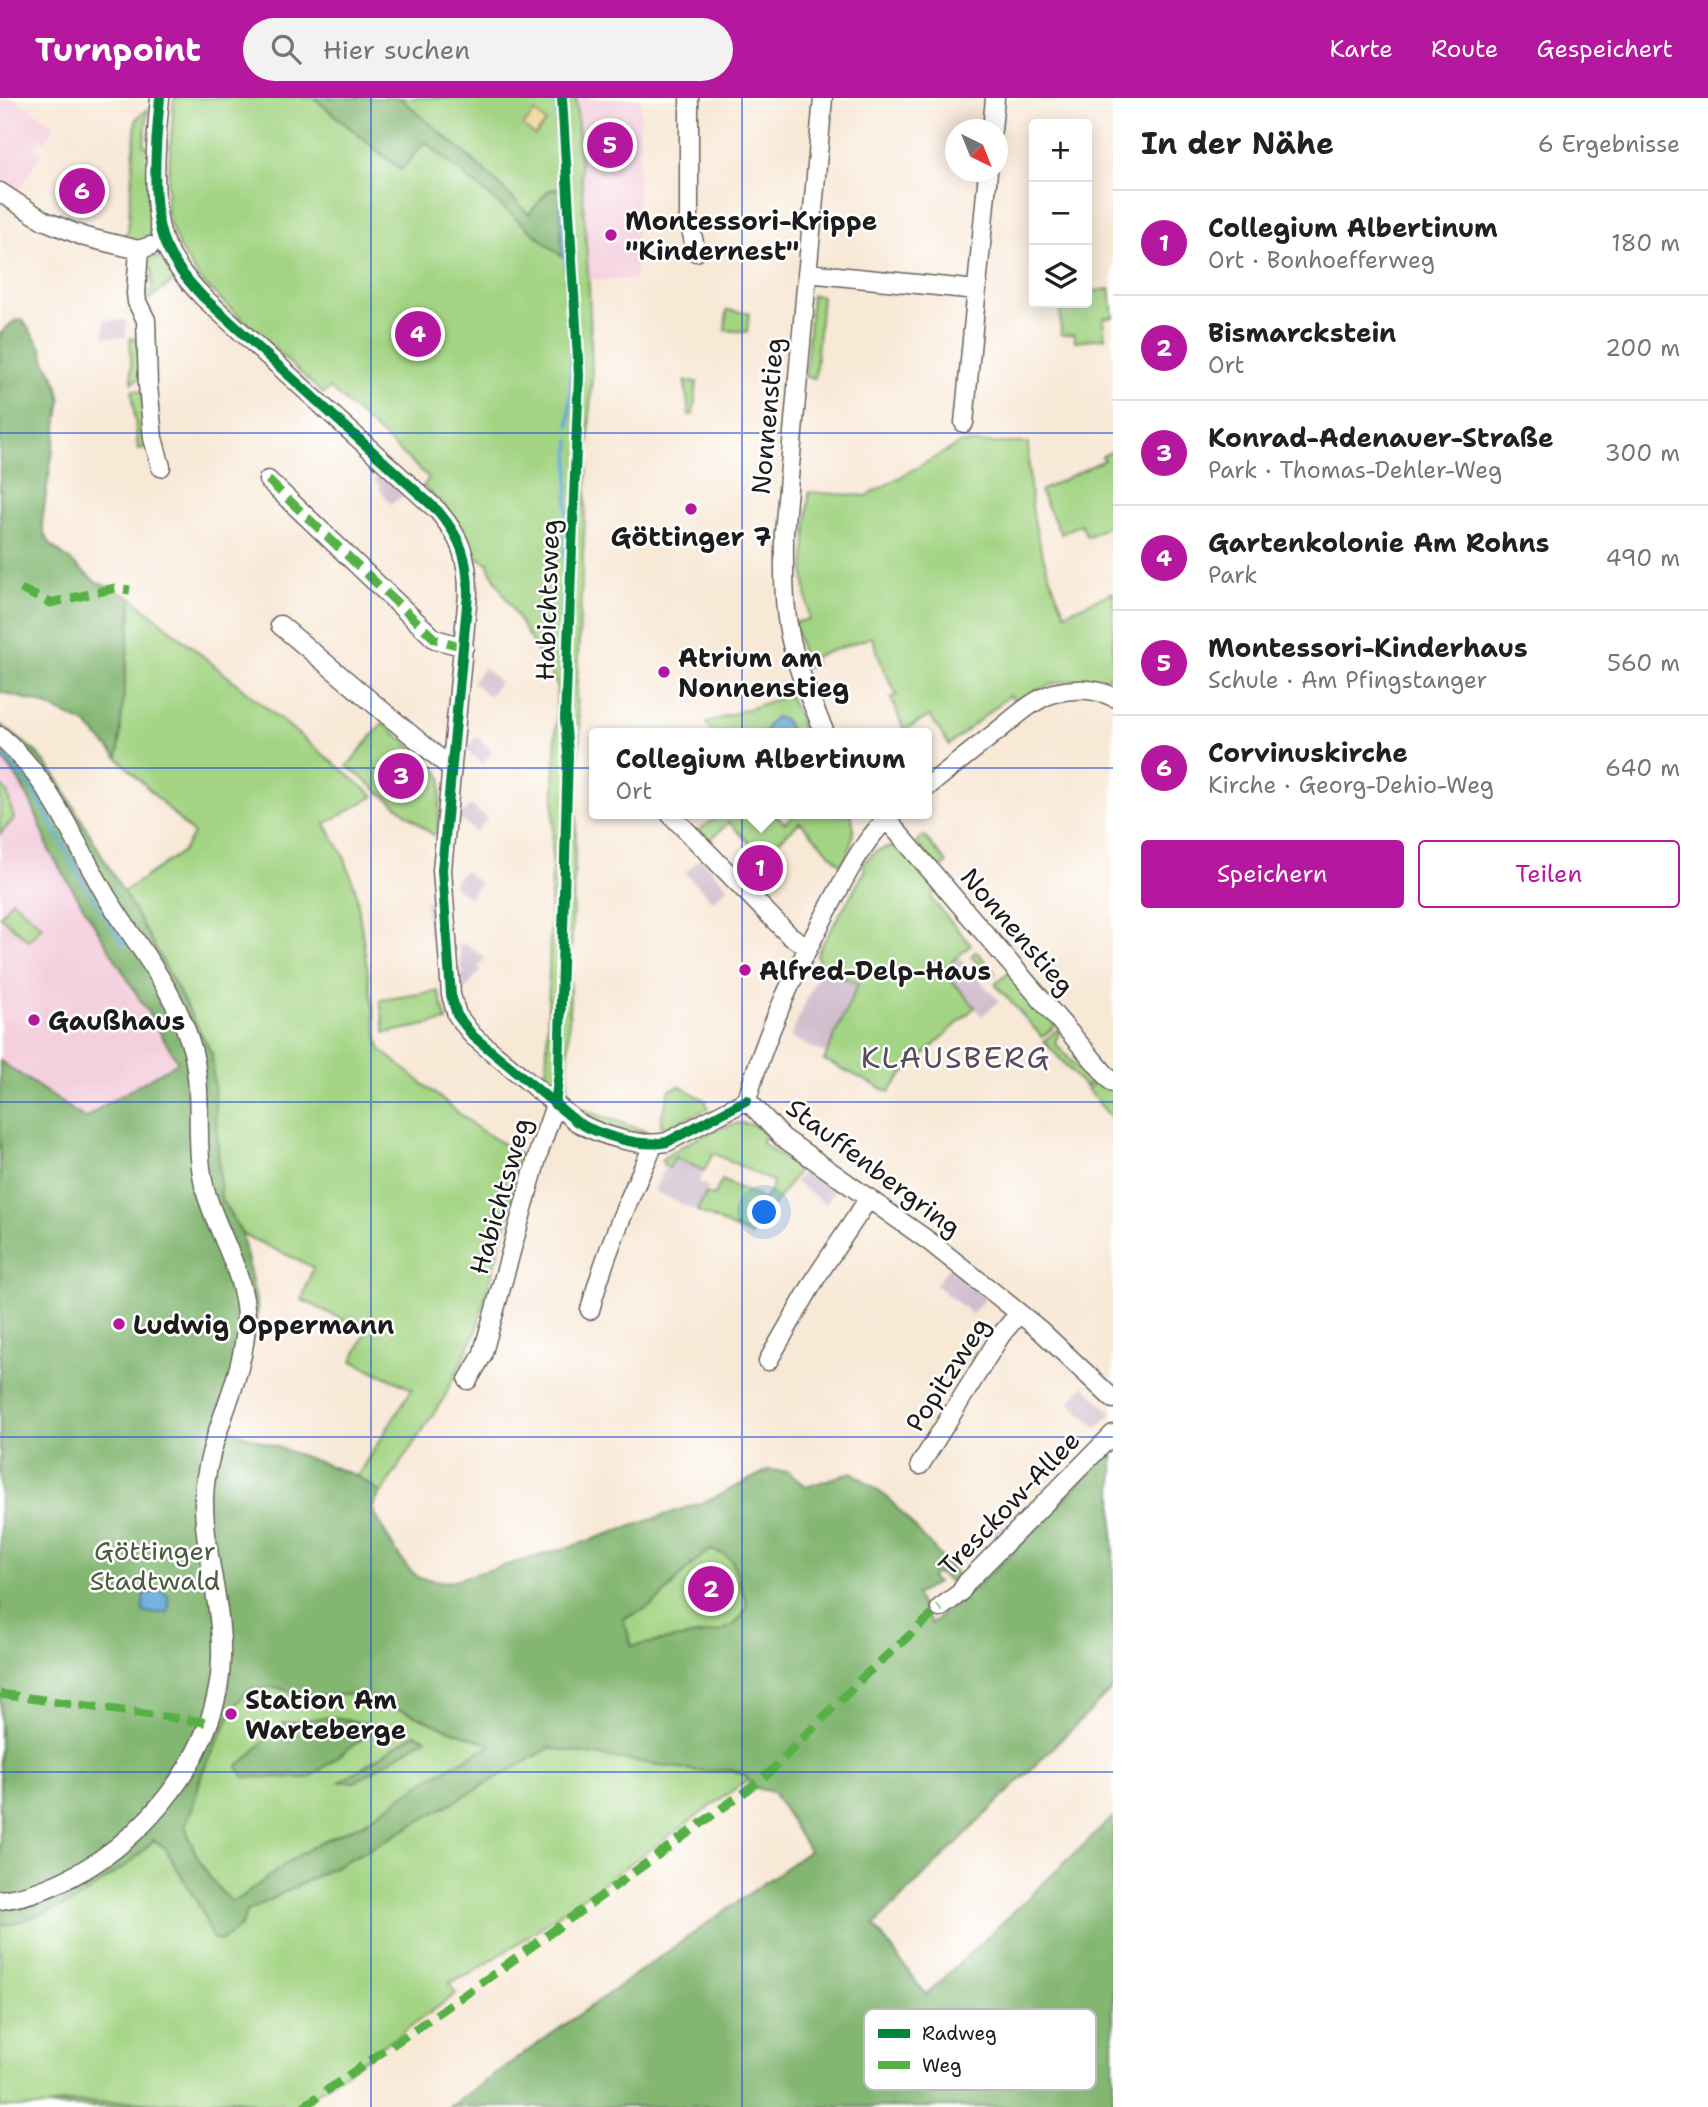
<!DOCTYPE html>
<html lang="de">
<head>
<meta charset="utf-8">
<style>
  body { margin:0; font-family:"Shantell Sans",sans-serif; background:#f2f2f2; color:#202124 }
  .controls { position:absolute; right:21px; top:21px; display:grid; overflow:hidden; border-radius:7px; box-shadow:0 4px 18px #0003 }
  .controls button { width:63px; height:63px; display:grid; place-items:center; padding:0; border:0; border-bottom:2px solid #e0e0e0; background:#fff; color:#202124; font:35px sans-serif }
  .compass { position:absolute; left:945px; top:21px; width:63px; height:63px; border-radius:50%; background:#fff; box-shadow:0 4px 18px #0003; rotate:137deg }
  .you { position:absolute; left:765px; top:1115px; width:24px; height:24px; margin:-18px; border:5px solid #fff; border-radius:50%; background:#1a73e8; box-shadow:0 0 0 10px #1a73e833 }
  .badge { display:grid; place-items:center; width:46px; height:46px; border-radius:50%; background:#b5179e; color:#fff; font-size:23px; font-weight:700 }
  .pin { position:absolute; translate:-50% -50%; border:4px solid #fff; box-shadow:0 2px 7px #0006 }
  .popup { position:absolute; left:589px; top:630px; width:343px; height:91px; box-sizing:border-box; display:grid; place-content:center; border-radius:7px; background:#fff; filter:drop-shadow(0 2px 5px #0005); font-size:23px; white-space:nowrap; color:#757577 }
  .popup b { font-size:26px; color:#202124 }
  .popup::after { content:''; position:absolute; left:50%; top:100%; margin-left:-14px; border:14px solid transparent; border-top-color:#fff }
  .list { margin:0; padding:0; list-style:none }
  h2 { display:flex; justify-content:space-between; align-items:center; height:91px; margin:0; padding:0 28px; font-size:30px }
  h2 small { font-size:23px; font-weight:400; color:#757577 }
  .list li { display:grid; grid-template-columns:46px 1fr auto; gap:21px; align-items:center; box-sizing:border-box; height:105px; padding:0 28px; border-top:2px solid #e0e0e0 }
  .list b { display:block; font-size:26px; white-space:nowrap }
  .list p { margin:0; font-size:23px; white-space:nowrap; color:#757577 }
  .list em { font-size:23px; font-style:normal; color:#757577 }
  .actions { display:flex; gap:14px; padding:21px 28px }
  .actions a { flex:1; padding:16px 0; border:2px solid #b5179e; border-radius:7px; text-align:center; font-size:24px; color:#b5179e }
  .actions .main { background:#b5179e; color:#fff }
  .icon { flex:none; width:38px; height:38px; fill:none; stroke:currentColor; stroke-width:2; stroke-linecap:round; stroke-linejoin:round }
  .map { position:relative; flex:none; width:1113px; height:2009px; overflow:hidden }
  header { display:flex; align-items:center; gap:42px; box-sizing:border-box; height:98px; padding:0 35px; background:#b5179e; color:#fff }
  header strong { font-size:33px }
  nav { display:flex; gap:38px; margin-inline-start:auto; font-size:24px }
  .search { width:490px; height:63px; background:#f2f2f2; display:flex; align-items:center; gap:18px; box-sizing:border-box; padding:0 24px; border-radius:38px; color:#757577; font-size:26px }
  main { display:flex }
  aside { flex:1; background:#fff }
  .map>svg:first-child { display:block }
  .built { fill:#f4cfdd }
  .industrial { fill:#d0bdcd }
  .green { fill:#a3d483; stroke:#607850; stroke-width:2; fill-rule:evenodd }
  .forest { fill:#82b671; stroke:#4f6946; stroke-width:2; fill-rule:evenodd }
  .sand { fill:#eeda9e; stroke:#857b5d; stroke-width:2 }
  .water { fill:#63a8d9; stroke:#40627a; stroke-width:2 }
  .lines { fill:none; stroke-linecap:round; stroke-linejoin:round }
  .stream { stroke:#63a8d9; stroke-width:3.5 }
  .minor-casing { stroke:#69635d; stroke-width:21 }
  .minor { stroke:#fff; stroke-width:18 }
  .quiet { stroke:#55b145; stroke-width:9; stroke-dasharray:18 9; stroke-linecap:butt }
  .cycleway-casing { stroke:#fff; stroke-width:15 }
  .cycleway { stroke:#00873e; stroke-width:10 }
  .grid { fill:none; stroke:#1d4ed8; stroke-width:2; stroke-opacity:0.55 }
  .poi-dot { fill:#b5179e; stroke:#fff; stroke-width:2.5 }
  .labels { text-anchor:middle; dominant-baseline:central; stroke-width:5; stroke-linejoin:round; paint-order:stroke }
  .poi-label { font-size:26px; font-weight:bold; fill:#1c1c1c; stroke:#fff; text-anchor:start }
  .street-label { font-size:26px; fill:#1c1c1c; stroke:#fff }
  .park-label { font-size:26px; fill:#4b5c40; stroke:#fff }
  .quarter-label { font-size:30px; letter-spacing:2px; fill:#584b5d; stroke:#fff }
  .key { fill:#fff; stroke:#bbb; stroke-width:2 }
  .key-label { font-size:19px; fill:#1c1c1c }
</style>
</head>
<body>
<header>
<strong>Turnpoint</strong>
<div class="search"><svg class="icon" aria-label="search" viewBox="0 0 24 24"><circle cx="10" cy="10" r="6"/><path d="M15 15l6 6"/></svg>Hier suchen</div>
<nav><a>Karte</a><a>Route</a><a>Gespeichert</a></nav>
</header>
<main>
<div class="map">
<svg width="1113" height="2009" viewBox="0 0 1113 2009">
  <rect width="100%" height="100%" fill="#fff"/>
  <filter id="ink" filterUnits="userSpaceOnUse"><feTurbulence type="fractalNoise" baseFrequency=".0143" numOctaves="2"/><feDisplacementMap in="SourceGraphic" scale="14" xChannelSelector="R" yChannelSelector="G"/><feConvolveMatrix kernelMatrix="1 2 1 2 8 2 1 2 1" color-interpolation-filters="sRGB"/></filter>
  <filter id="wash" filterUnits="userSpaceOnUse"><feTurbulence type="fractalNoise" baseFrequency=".00686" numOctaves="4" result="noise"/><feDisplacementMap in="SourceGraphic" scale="28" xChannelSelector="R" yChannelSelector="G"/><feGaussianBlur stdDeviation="1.57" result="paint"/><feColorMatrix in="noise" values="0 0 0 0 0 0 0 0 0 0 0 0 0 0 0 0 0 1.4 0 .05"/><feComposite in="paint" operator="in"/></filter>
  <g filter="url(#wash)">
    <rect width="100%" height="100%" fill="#f8e8d6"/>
    <path class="built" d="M0,0H14L55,28L46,44L40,42L34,52L41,56L18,94L0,81Z
      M576,0H641L635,182H595L587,179Z
      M0,658L10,670L30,702L43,732L49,752L178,964L101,1009L86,1021L0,963Z"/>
    <path class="industrial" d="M104,222H126V239H104Z
      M382,375L406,396L391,406L379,390L380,388L374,382Z
      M484,570L500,584L489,598L472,584Z
      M477,639L493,653L483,666L466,652Z
      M471,707L487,721L476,734L459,720Z
      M700,760L728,789L713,803L685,775Z
      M464,772L480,785L469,800L452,786Z
      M431,802L435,836L429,837L425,803Z
      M459,846H467L485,860L478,869L481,872L460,898L458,879L465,874L461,870Z
      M958,858L999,903L982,918L942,872Z
      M821,870L858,886L827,956L790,940Z
      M674,1059L704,1073L699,1084L709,1089L697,1113L654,1093L665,1069L669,1070Z
      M808,1066L838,1088L826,1106L795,1084Z
      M949,1169L986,1199L972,1216L935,1187Z
      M1084,1288L1112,1315L1097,1330L1069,1304Z
      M995,1419L1010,1436L1000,1444L986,1428Z"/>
    <path class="green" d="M174,0H314L401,72L424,43L561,158L560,91L548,93L529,117L484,72L400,0H576L589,189L592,274L576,601L580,630L571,853L567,1002L546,983L557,587L489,471L488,465L473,457C463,427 446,409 423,388L429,380L330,290L323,296L201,183L181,153L170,126L166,111Z
      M148,11L144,48L150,49L153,131L150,140L133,145L123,139L128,133L136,21Z
      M153,158L163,160L178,180L144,205L141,193H152V171H141L147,159Z
      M1110,191L1113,219L1103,220L1105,240L1075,243L1074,236L1061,237L1060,212L1079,211V205H1087V198L1095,193Z
      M812,197L822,198L815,280L805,279Z
      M727,212L749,215L747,234L725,232Z
      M130,240L140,242L142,279L132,285Z
      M685,283L697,284L693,317H689Z
      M132,292L142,293L147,348L138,352Z
      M961,345H1028C1029,368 1029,393 1033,416C1039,451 1050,483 1065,515L1113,494V573L1102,586C1069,575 1044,588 1015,604L1010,597L949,647L930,618L904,632L891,600L897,597L883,570L872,539L813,559L815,567L806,570L794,525L809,521L804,474L809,394L866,398Z
      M1113,353V426L1087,439L1081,426L1061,436L1040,393L1104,362L1102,358Z
      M132,500L374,698L325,726L344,758L356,794L378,942L381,952L476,1029L524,1059L476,1234L444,1300L381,1395L357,1378L412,1291L352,1263L367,1233L302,1202L313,1169L242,1136L221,1101L212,956L123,794L183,753L193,736L118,660Z
      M789,597L805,635H713L706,625Z
      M383,625L436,670L442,681L437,735L433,737L347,668Z
      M0,687L7,694L14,721L0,736Z
      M722,716H774L785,725L794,717L793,716H851C857,734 851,751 841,767L800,724L762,758L729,724L709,743L699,732Z
      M924,738L947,765L940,772L916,745Z
      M889,749C909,751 922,773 935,787L932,802L971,847L942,872L975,909L902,977L889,994L824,962L858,886L821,870L817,858L819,852L865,773L863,765L876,753Z
      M12,802L42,828L29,843L0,818Z
      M976,853L995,875L989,879L971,858Z
      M1010,874L1056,927L1042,939L995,886Z
      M438,893L447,923L385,935L380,902Z
      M1058,931L1060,933L1055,944L1057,947L1086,980L1095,973L1099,977L1085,989L1044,943Z
      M1102,980L1113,992V1022L1087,991Z
      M680,988L706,1003L708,1011L664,1030L661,1028L662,1017L670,992Z
      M565,1006L646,1033L647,1035C613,1033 592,1026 565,1006Z
      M741,1025L754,1027L766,1036L761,1044L799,1072L751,1138L697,1113L706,1095L714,1098L722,1082L765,1102L774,1084L713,1055L704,1073L675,1059L669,1070L663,1067L664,1065L661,1062C677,1049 720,1027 741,1025Z
      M1113,1341V1350L1015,1453L977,1489L958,1502Z
      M711,1452L723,1456L732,1463L747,1506L743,1517L735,1526L721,1534L632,1549L623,1521C633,1516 645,1513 653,1506C674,1489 687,1466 711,1452Z
      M275,1589L308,1599L355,1596L413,1616L437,1627L492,1647L431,1679L364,1725L319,1745L291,1762L239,1801L231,1804C209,1784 193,1755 185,1727L192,1711L202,1675L236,1607L249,1590ZM415,1636L425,1640L342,1683Z
      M550,1650L699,1673L730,1672L745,1677L749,1681L517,1846L470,1876L449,1885L456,1896L297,2009H284L280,2005C271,2009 259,2009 250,2004L163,2005L126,2003L90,2005L64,2004L45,2009H0V1827L12,1826L130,1765L154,1742L164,1749L201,1811L207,1825L246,1814L375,1748Z"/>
    <path class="forest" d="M314,0H400L484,72L529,116L548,93L560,90L562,159L425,44L401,72Z
      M22,221L42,251L46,265L56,282L61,302L47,389L42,424L44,435L51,447L95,483L132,500L118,660L86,626L41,605L0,594V236L13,224Z
      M0,626L36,654L56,678L150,840L212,956L221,1101L242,1136L258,1212L231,1332L357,1378L381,1395L372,1410L393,1449L407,1469L419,1480L447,1484L573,1448L712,1401L768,1372L788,1374L806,1389L852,1374L888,1400L962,1482L957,1488L938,1476H934L931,1480L937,1485L916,1497L931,1526L958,1502L977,1489L1015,1453L1113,1350V1590L874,1827L926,1897L1113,1719V2009H449L809,1753L773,1694L755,1690L745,1677L731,1672L699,1673L549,1650L375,1748L246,1814C244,1829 232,1837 219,1843L212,1840L201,1811L164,1749L154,1742L130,1765L72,1805L12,1826L0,1827V963L86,1021L101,1009L178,964L49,752C39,719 24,684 0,658ZM711,1452L723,1456L732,1463L747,1506L743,1517L735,1526L721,1533L632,1548L623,1521C633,1516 645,1512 653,1506C674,1489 687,1466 711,1452ZM276,1589L308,1599L355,1596L413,1616L437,1627L492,1647L431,1679L364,1725L319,1745L291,1762L239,1801L231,1803C209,1784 193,1755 185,1727L192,1711L202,1675L236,1607L249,1590Z
      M330,1619L379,1628L309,1680L245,1679L237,1669L284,1625Z
      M415,1636L426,1640L355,1684H340Z
      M230,2001L250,2004L256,2009H45C83,2000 126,2006 165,2005C186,2005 208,2003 230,2001Z"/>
    <path class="sand" d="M535,14L546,24L535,38L523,28Z"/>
    <path class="water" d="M775,619L785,622L792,635H765L768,626Z
      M165,1494C169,1499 170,1510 167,1515H145L143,1513V1497L149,1495Z"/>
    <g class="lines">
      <path class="stream" d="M556,0L567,193
        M569,328L571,273L570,216
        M561,536L570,343
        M0,655C38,689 55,734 79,777C93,801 108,823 124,846"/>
    </g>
  </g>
  <g filter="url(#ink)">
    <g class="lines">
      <defs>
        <path id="minor" d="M160,0C156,38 150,112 165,146C174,167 188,183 203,199L438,413C461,440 468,460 468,496L442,772L451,897L457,917L473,938L577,1024C600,1037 640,1050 667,1044L747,1002
          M689,0V122L696,154
          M823,0L784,435C784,466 783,497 788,527C794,565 810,601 825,635
          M992,32L995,0
          M0,94L43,122L85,139L139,152L150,148
          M139,152L136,195L137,204L146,222L148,287L153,340L161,369
          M807,175L977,192
          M964,325L988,74
          M268,382L435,541L464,549
          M280,527L452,671
          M0,638C50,680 75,746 108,801C140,852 177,894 193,954C204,1000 193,1050 206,1095C219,1138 246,1177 246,1223C245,1285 206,1338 204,1400C203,1454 223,1507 221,1561C219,1672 109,1788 0,1802
          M926,690C949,671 972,653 995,635C1013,621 1032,602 1054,595C1073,590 1096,590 1113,599
          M670,716L790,838L808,849
          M882,716L1113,985
          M747,1002L782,1039L930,1144L1008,1206L1040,1232L1113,1301
          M747,1002C766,933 798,867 832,804C848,774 866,737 893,716
          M590,1212C605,1155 629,1100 654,1046
          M768,1263L817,1178L869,1100
          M468,1282L482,1258L539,1053L555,1007
          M920,1367L1001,1237L1019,1215
          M940,1510L960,1495L967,1484L1113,1336"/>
      </defs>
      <use href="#minor" class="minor-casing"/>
      <use href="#minor" class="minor"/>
      <path class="quiet" d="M268,382L435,541L464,549
        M21,491L50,505L115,490L130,492
        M0,1596L210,1625
        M303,2009L473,1891L754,1687L770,1674L864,1578L940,1510"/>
      <defs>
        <path id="cycleway" d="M160,0C156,38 150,112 165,146C174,167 188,183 203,199L438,413C461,440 468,460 468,496L442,772L451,897L457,917L473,938L577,1024C600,1037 640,1050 667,1044L747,1002
          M555,1007L559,974L568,655L565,621L579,277L562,0"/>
      </defs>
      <use href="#cycleway" class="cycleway-casing"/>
      <use href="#cycleway" class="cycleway"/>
    </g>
  </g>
  <path class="grid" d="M371,0V2009M742,0V2009M0,335H1113M0,670H1113M0,1004H1113M0,1339H1113M0,1674H1113"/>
  <g class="poi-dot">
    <circle cx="611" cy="137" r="7"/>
    <circle cx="691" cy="411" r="7"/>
    <circle cx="664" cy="574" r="7"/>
    <circle cx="745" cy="872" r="7"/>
    <circle cx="34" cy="922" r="7"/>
    <circle cx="119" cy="1226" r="7"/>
    <circle cx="231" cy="1616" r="7"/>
  </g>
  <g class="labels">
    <g class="poi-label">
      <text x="625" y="122">Montessori-Krippe<tspan x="625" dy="30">"Kindernest"</tspan></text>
      <text x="691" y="438" text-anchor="middle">Göttinger 7</text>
      <text x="678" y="559">Atrium am<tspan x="678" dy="30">Nonnenstieg</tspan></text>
      <text x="759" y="872">Alfred-Delp-Haus</text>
      <text x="48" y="922">Gaußhaus</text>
      <text x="133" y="1226">Ludwig Oppermann</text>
      <text x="245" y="1601">Station Am<tspan x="245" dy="30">Warteberge</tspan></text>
    </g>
    <g class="street-label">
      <text transform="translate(767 318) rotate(-85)">Nonnenstieg</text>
      <text transform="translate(547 502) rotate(-88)">Habichtsweg</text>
      <text transform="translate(1018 833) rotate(49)">Nonnenstieg</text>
      <text transform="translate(874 1069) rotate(37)">Stauffenbergring</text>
      <text transform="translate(500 1098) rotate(-74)">Habichtsweg</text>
      <text transform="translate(947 1276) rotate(-57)">Popitzweg</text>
      <text transform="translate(1009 1405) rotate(-46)">Tresckow-Allee</text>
    </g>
    <g class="park-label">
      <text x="155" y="1452">Göttinger<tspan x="155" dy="30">Stadtwald</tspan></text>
    </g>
    <g class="quarter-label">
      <text x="956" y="959">KLAUSBERG</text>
    </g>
  </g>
  <rect x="864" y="1911" width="232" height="81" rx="10" class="key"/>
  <rect x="878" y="1931" width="32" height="9" fill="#00873e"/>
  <rect x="878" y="1963" width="32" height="8" fill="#55b145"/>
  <g class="key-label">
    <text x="922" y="1942">Radweg</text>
    <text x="922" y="1974">Weg</text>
  </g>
</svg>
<div class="controls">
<button>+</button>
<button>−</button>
<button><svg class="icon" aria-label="layers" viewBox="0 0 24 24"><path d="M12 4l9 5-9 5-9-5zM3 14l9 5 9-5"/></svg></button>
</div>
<svg class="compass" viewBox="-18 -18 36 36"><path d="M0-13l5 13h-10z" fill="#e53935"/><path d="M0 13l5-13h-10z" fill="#757577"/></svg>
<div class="you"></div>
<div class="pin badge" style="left:760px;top:770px">1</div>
<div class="popup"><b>Collegium Albertinum</b>Ort</div>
<div class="pin badge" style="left:711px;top:1491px">2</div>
<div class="pin badge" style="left:401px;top:678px">3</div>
<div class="pin badge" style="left:418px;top:236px">4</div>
<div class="pin badge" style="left:610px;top:47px">5</div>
<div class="pin badge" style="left:82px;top:93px">6</div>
</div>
<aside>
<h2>In der Nähe<small>6 Ergebnisse</small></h2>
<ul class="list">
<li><span class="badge">1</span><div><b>Collegium Albertinum</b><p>Ort · Bonhoefferweg</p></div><em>180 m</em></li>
<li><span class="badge">2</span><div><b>Bismarckstein</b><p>Ort</p></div><em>200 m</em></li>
<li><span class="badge">3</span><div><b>Konrad-Adenauer-Straße</b><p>Park · Thomas-Dehler-Weg</p></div><em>300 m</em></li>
<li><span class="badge">4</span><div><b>Gartenkolonie Am Rohns</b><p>Park</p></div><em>490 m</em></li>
<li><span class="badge">5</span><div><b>Montessori-Kinderhaus</b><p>Schule · Am Pfingstanger</p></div><em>560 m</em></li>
<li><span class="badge">6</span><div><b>Corvinuskirche</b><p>Kirche · Georg-Dehio-Weg</p></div><em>640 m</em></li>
</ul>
<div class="actions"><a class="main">Speichern</a><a>Teilen</a></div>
</aside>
</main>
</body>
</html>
